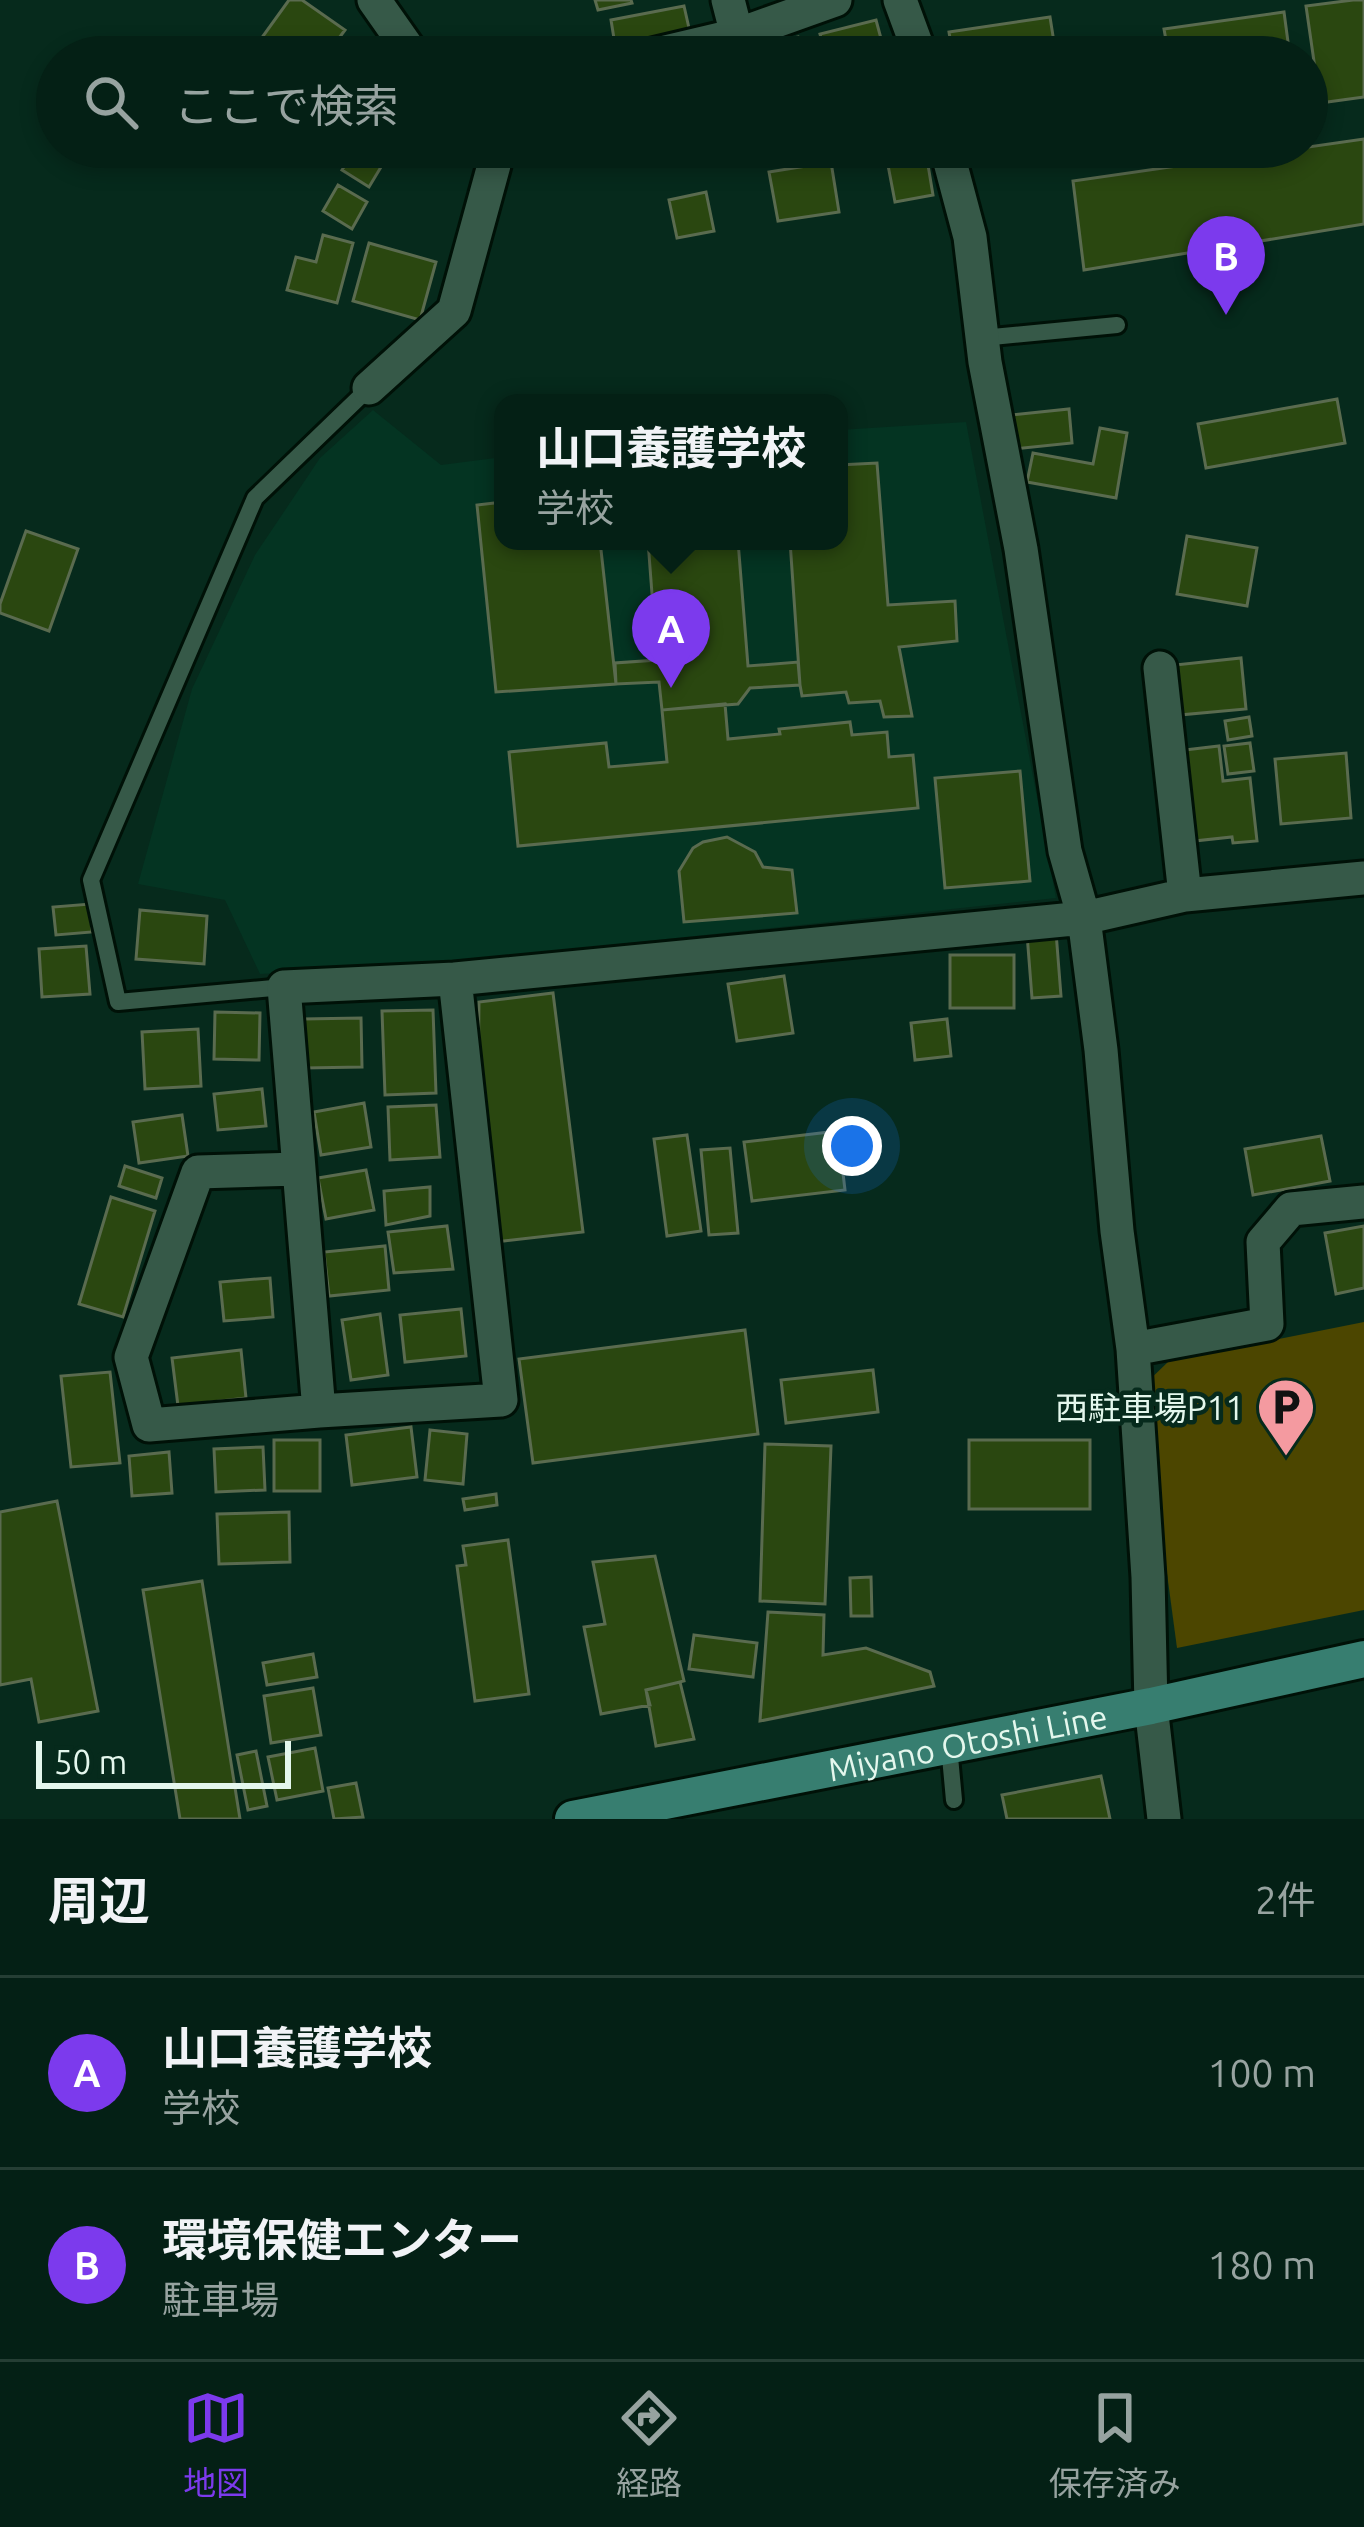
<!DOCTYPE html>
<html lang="ja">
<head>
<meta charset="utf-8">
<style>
  body { margin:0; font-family:Ubuntu,"Noto Sans JP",sans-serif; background:#0d281e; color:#f1f3f6 }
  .scale { position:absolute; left:36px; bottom:30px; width:255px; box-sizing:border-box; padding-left:12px; border:6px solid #e4f7ed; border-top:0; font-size:33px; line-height:42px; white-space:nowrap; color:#e4f7ed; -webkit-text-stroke:9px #062a1c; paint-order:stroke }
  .you { position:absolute; left:852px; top:1146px; width:42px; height:42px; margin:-30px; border:9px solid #fff; border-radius:50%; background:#1a73e8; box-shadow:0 0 0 18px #1a73e833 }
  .badge { display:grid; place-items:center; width:78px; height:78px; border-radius:50%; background:#7c3aed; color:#fff; font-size:39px; font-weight:700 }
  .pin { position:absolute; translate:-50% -99px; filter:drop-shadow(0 3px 6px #0008) }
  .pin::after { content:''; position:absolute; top:63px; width:42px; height:36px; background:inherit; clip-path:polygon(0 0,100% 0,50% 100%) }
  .popup { position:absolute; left:494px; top:394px; width:354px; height:156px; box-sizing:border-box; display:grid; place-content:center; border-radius:24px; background:#042015; filter:drop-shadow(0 3px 9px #0005); font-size:39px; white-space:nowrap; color:#97a3a0 }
  .popup b { font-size:45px; color:#f1f3f6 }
  .popup::after { content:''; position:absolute; left:50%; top:100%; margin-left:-24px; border:24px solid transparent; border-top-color:#042015 }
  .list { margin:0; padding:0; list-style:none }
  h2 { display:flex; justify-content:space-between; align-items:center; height:156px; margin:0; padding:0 48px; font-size:51px }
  h2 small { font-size:39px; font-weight:400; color:#97a3a0 }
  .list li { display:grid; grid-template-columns:78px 1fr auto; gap:36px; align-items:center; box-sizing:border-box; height:192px; padding:0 48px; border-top:3px solid #253e34 }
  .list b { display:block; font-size:45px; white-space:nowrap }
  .list p { margin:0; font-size:39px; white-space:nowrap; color:#97a3a0 }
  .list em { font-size:39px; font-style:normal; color:#97a3a0 }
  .icon { flex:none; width:66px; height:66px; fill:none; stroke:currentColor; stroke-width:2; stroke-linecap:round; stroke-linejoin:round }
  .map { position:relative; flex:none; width:1364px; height:1819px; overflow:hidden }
  .search { position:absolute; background:#042015; box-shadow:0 6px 18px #0003; left:36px; right:36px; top:36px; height:132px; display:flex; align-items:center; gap:30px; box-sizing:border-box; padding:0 42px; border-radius:66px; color:#97a3a0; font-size:45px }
  .sheet { height:540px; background:#042015 }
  nav { display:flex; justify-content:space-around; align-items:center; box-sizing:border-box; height:168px; border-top:3px solid #253e34; background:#042015; font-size:33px; color:#97a3a0 }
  nav a { display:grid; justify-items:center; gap:6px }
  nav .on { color:#7c3aed }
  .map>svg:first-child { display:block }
  .built { fill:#043422 }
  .green { fill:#4c4600 }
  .building { fill:#2a4710; stroke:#5a6b4f; stroke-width:3 }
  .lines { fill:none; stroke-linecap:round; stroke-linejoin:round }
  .lane-casing { stroke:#001107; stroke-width:22 }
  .street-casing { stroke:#001107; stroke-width:39 }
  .secondary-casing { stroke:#001107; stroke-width:42 }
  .lane { stroke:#365948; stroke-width:16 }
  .street { stroke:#365948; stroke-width:33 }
  .secondary { stroke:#377e70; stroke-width:36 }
  .labels { text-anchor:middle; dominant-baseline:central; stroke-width:9; stroke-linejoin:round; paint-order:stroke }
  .poi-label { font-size:33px; fill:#e4f7ed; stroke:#062a1c; text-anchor:end }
  .street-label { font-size:33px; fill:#e4f7ed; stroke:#062a1c }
</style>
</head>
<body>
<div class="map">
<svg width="1364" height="1819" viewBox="0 0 1364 1819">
  <rect width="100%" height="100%" fill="#062a1c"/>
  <path class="built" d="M373,410L441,465L503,457V541H839V430L966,422L1056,898L600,946L538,958L260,974L225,900L138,884L192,689L255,555L320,458Z"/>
  <path class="green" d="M1364,1322V1610L1177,1648L1142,1387L1169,1361Z"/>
  <path class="building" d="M289,0H302L345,30L325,57H248Z
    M595,0H631L632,3L598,10Z
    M1353,0H1364V97L1320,103L1306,6Z
    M684,6L691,37L616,51L611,20Z
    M1284,12L1290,57H1169L1164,29Z
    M1050,17L1056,55L953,57L949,32Z
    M876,20L886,57H826L820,34Z
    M798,37L803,57H753L751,47Z
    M1364,139V224L1084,270L1073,181Z
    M357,147L384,162L369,187L342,170Z
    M926,153L933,195L895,202L887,160Z
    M831,162L839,212L778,221L769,172Z
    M338,185L367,202L352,229L323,211Z
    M706,192L714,231L677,238L669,200Z
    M323,235L353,243L337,303L287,290L296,257L316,262Z
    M369,243L436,262L420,320L353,301Z
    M1337,399L1345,443L1206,468L1198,424Z
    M1069,409L1072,443L1014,449L1011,415Z
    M1100,428L1127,433L1116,498L1027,482L1033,453L1093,464Z
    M877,463L888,605L955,601L957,641L899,647L912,716L884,717L880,701L849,703L846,692L802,696L800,685L790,541H839V465Z
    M503,502V541H600L616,684L496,692L477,505Z
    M26,531L78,549L49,631L0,613V604Z
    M1187,536L1257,548L1247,606L1177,594Z
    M648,541H738L748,666L798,662L800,685L750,688L738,704L662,710L659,682L616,684L615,663L657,660Z
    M1241,658L1246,709L1179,715L1175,665Z
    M725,704L728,739L780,734L779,729L850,722L852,735L887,732L889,757L913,755L918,808L518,846L509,752L606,743L609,767L667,762L662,710Z
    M1249,717L1252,736L1228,740L1225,721Z
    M1250,743L1254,771L1228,774L1224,746Z
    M1219,746L1223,781L1250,778L1257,841L1233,843L1232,837L1194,841L1176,751Z
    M1346,753L1351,818L1281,824L1275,759Z
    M1020,771L1030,881L945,888L935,778Z
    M727,837L755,852L763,867L792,870L797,913L684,922L679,871L693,848L703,842Z
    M90,904L92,932L56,935L53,907Z
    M140,910L207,916L204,964L136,959Z
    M1056,932L1061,996L1032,998L1027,934Z
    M86,946L90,994L42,997L39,949Z
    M950,955H1014V1008H950Z
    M784,976L793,1033L737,1041L728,984Z
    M553,993L583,1232L495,1242L478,1091L479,1002Z
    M433,1010L436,1093L385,1095L382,1011Z
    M215,1012L260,1013L259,1060L214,1059Z
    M361,1018L362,1067L304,1068L303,1019Z
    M947,1019L951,1056L915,1060L911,1023Z
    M198,1029L201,1086L145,1089L142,1032Z
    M262,1089L266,1126L218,1130L214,1094Z
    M364,1103L371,1147L321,1155L314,1112Z
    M436,1105L440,1157L390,1160L388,1107Z
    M182,1115L188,1156L139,1163L133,1122Z
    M838,1131L845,1190L752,1201L744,1142Z
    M687,1135L701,1231L667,1236L654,1139Z
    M1321,1136L1330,1181L1253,1195L1245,1149Z
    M730,1148L738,1233L709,1235L701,1150Z
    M125,1166L162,1178L156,1198L119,1186Z
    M366,1170L374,1210L326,1219L318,1178Z
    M430,1187V1216L386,1225L384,1191Z
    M111,1197L155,1211L123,1317L79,1304Z
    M447,1226L453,1269L394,1273L388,1232Z
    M1364,1226V1288L1336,1294L1325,1233Z
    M385,1246L389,1290L329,1296L324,1252Z
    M270,1278L273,1317L224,1321L220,1282Z
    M461,1309L466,1356L405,1362L400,1315Z
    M380,1314L388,1375L351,1380L342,1320Z
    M745,1330L758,1434L533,1463L519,1359Z
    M241,1350L246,1398L178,1406L172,1358Z
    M873,1370L878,1412L786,1423L781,1380Z
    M110,1372L120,1463L71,1467L61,1376Z
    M411,1427L417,1477L352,1485L346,1435Z
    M430,1430L467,1434L463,1484L425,1480Z
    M274,1440H320V1491H274Z
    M969,1440H1090V1509H969Z
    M765,1444L831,1446L825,1604L760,1601Z
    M263,1447L265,1490L216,1492L214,1449Z
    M169,1452L172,1493L132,1496L129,1456Z
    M496,1494L497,1505L465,1510L463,1499Z
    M57,1501L98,1711L39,1722L31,1679L0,1685V1512Z
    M289,1512L290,1562L219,1564L217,1514Z
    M508,1540L529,1694L475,1701L457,1566L466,1565L463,1546Z
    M655,1556L684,1681L646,1690L650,1705L601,1714L584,1627L605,1624L593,1562Z
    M871,1577L872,1616H851L850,1578Z
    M202,1581L240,1819H180L143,1590Z
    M768,1612L824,1615L823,1655L866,1648L930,1672L934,1686L760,1721Z
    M694,1635L757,1643L753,1677L689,1669Z
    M313,1654L317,1677L267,1685L263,1663Z
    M680,1682L694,1739L656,1746L646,1690Z
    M313,1688L321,1735L271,1743L264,1696Z
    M315,1748L323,1791L277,1800L268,1757Z
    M256,1751L267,1806L248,1810L237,1755Z
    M1101,1776L1110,1819H1007L1002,1795Z
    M356,1783L363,1817L334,1819L328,1788Z"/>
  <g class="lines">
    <defs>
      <path id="lane" d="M982,338L1117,325
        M284,987L118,1002L91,880L255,498L369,388
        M949,1746L954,1800"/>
      <path id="street" d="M374,0L414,57
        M728,0L737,35
        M900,0L921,57
        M644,57L737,35L835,0
        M946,147L970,237L985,362L1021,549L1065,851L1084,918L1101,1050L1117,1231L1133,1349L1148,1577L1151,1706L1164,1819
        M369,388L454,311L494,165
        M1160,668L1185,895
        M455,979L501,1400L319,1411L284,987L455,979L1084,918L1185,895L1364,878
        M299,1169L198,1172L131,1357L149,1425L319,1411
        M1133,1349L1267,1324L1263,1242L1291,1209L1364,1202"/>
      <g id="secondary">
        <path id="s1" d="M573,1819L1151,1706L1364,1659"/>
      </g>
    </defs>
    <use href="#lane" class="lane-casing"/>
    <use href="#street" class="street-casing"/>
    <use href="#secondary" class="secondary-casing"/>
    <use href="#lane" class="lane"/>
    <use href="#street" class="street"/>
    <use href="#secondary" class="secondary"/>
  </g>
  <defs>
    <symbol id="parking-pin" viewBox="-11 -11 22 30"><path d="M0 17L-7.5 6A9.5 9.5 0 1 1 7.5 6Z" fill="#f49aa0" stroke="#062a1c"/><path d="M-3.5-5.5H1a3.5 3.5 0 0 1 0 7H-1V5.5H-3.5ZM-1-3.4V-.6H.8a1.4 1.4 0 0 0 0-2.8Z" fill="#111"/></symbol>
  </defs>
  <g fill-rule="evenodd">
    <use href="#parking-pin" x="1253" y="1374" width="66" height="90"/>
  </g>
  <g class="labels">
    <g class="poi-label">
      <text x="1244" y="1407">西駐車場P11</text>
    </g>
    <g class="street-label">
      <text stroke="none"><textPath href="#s1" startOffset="402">Miyano Otoshi Line</textPath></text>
    </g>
  </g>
</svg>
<div class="scale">50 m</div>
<div class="you"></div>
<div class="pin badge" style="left:671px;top:688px">A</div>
<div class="popup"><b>山口養護学校</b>学校</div>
<div class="pin badge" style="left:1226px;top:315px">B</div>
<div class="search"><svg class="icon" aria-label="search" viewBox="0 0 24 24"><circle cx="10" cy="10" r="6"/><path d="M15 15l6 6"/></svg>ここで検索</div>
</div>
<section class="sheet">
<h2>周辺<small>2件</small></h2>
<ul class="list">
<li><span class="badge">A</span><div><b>山口養護学校</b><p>学校</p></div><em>100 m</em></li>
<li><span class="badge">B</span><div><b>環境保健エンター</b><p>駐車場</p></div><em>180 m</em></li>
</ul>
</section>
<nav>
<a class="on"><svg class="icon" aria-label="map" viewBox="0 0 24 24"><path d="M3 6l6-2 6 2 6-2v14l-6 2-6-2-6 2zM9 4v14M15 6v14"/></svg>地図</a>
<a><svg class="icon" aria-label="directions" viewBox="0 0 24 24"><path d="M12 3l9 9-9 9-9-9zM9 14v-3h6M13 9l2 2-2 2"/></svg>経路</a>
<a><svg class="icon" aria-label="saved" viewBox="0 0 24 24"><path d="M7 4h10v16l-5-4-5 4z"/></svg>保存済み</a>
</nav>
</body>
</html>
